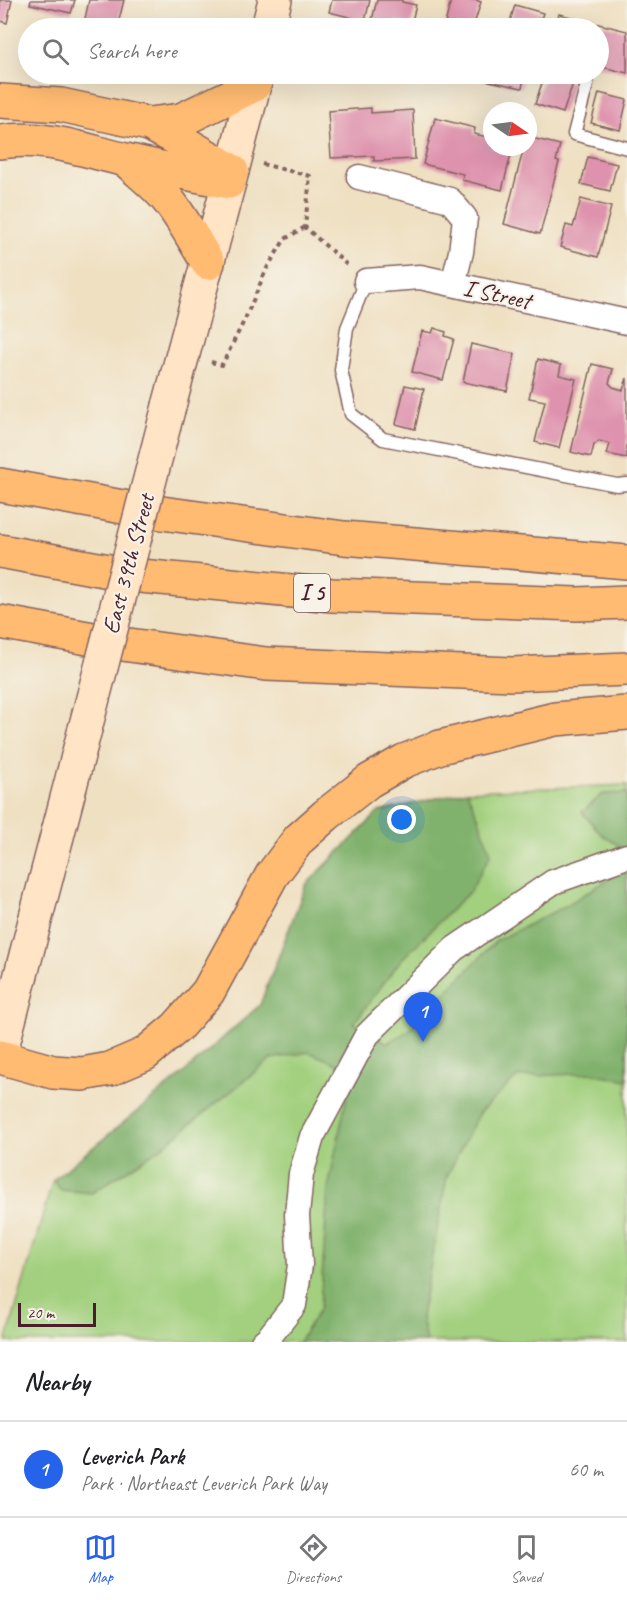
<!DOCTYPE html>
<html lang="en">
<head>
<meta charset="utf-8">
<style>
  body { margin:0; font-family:Caveat,sans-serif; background:#f6f6f6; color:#202124 }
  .compass { position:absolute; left:483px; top:102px; width:54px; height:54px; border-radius:50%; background:#fff; box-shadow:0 6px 24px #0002; rotate:103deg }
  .scale { position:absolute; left:18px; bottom:15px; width:78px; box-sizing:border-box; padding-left:6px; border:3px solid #4a1f2b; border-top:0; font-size:16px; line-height:21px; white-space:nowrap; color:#4a1f2b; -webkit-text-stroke:4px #f7f3e8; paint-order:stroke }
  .you { position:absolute; left:402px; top:820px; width:21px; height:21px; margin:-15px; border:4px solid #fff; border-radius:50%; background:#1a73e8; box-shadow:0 0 0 9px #1a73e833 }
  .badge { display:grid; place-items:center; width:39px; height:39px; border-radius:50%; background:#2563eb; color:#fff; font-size:20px; font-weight:700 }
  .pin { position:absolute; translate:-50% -50px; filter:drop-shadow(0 2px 3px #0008) }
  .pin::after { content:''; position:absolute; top:32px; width:21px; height:18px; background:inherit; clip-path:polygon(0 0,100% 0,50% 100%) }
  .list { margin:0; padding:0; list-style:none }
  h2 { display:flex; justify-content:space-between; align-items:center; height:78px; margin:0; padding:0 24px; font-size:26px }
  h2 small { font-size:20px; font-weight:400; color:#757577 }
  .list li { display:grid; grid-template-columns:39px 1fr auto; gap:18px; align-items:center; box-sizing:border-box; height:96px; padding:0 24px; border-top:2px solid #e0e0e0 }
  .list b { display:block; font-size:22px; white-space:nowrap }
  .list p { margin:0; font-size:20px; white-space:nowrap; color:#757577 }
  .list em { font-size:20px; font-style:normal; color:#757577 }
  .icon { flex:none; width:33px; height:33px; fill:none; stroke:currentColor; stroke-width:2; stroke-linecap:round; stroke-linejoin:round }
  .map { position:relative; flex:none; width:627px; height:1342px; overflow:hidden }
  .search { position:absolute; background:#fff; box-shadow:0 6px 24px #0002; left:18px; right:18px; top:18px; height:66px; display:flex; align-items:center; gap:15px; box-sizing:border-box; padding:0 21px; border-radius:33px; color:#757577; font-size:22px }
  .sheet { height:174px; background:#fff }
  nav { display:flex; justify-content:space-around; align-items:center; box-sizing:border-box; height:84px; border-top:2px solid #e0e0e0; background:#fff; font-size:16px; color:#757577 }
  nav a { display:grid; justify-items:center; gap:3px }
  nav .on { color:#2563eb }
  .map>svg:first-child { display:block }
  .green { fill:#a2d07e; stroke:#767854; stroke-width:1.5 }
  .forest { fill:#81b26d; stroke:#66684c; stroke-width:1.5 }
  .building { fill:#de92ad }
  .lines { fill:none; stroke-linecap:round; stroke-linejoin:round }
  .lane-casing { stroke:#846360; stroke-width:15 }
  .street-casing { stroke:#846360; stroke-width:27 }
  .secondary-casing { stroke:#846360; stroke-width:36 }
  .highway-casing { stroke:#846360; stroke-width:36 }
  .path { stroke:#846360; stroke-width:4; stroke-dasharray:4.5 4.5; stroke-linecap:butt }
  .lane { stroke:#fff; stroke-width:12 }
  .street { stroke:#fff; stroke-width:24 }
  .secondary { stroke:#ffe4c6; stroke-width:33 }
  .highway { stroke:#ffbb71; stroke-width:33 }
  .secondary-bridge-casing { stroke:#846360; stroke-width:36; stroke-linecap:butt }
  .secondary-bridge { stroke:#ffe4c6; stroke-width:33 }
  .labels { text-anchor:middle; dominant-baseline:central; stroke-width:4.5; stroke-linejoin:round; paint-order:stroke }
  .shield { fill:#f7f3e8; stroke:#7e5f64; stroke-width:1.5 }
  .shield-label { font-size:22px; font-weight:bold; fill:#4a1f2b }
  .street-label { font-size:24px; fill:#4a1f2b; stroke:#f7f3e8 }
</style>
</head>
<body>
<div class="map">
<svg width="627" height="1342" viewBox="0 0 627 1342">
  <rect width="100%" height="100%" fill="#f7f3e8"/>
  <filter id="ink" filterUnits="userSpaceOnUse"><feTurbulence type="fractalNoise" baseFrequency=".0167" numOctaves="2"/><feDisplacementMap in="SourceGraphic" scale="12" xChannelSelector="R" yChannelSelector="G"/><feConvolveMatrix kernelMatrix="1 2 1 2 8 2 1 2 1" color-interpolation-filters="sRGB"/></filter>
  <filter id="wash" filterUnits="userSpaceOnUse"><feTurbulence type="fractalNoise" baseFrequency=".008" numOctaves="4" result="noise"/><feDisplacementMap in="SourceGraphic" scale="24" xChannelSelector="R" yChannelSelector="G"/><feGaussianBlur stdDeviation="1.35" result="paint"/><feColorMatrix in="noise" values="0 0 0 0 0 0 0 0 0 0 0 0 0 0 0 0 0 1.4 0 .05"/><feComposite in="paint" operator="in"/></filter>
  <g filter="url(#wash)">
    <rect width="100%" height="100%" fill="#efe0c2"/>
    <path class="green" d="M627,785V1342H6L53,1180L177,1079L260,1005L306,885L379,812L467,791Z"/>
    <path class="forest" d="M467,791L479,819L491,854L470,891L400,961L354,1023L387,1043L408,1031L496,941L567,905L611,878L618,845L602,835L582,812L603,794L627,793V1080L592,1073L517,1077L479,1113L447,1176L421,1317L426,1342H299L320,1308L328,1189L346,1099L337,1064L309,1052L271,1059L161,1148L92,1193L61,1190L53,1180L177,1079L260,1005L306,885L379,812Z"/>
    <g id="blocks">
      <path class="building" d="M0,0H12L7,23L0,21Z
        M31,0H75L71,13L30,4Z
        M89,0H124L117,28H83Z
        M332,0H370L365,21L329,12Z
        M377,0H402V2L416,5L411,25L396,21L394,28H370Z
        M451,0H476L481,2L473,28H461L445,24Z
        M515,5L543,13L538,28H508Z
        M559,14L627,31V73L598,66V28H555Z
        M456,74H525L522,88Z
        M545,74L573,83L563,113L535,104Z
        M599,93L627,100L620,130L591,123Z
        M371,108V113L413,110L415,159L374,161V156L331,158L328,111Z
        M435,118L475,128L474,134L492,138V147H513L502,190L462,180L463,174L423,164Z
        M528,137L560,145L556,161L559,162L540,234L504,224L524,147H528Z
        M588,157L617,164L610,191L581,184Z
        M581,199L611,207L598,257L560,247L566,225L573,227Z
        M434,328L446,332L445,336L454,339L443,380L412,372L422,331L432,333Z
        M471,344L515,354L507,391L463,382Z
        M538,359L561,365L559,375L576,379L559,448L535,442L545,401L529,398Z
        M592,364L613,369L609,383L613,387L623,390L627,378V458L607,454L610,444L599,441L594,445L591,457L571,452Z
        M405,385L424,389L415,429L396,424Z"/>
    </g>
  </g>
  <g filter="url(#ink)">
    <use href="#blocks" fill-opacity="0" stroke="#846360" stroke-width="1.5"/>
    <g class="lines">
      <defs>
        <path id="lane" d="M587,84L574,134L627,148
          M366,281L347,328L341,370L351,414L383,439L617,485L627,484"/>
        <path id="street" d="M359,177L450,200L465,218L461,252L453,284
          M366,281L420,277L627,322
          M263,1342L269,1337L294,1305L300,1265L297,1215L301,1174L312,1137L367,1035L454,949L553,882L627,856"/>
        <path id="secondary" d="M268,28L275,0
          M169,406L232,171L257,74
          M0,1055L85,729"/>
        <path id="highway" d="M0,101L61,105L149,124L183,142L232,171
          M149,124L181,120L254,85
          M0,142C45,135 83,150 126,160C160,168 195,175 229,182
          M127,161C141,174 156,185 168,200C183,219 195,242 208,263
          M0,485L140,510L344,538L627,562
          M0,551L131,575L332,595L577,604L627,602
          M0,622L115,643L266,664L512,674L627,669
          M0,1057L53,1072L82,1074L110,1069L145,1054L177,1027L208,992L272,875L299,839L326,815L369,781L404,761L440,747L555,719L627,713"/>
      </defs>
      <use href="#lane" class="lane-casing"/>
      <use href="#street" class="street-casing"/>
      <use href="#secondary" class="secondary-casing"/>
      <use href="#highway" class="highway-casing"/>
      <path class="path" d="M262,164L310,176L305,227L347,265
        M211,362L222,365L245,319L267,268L285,239L305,227"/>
      <use href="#lane" class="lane"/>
      <use href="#street" class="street"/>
      <use href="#secondary" class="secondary"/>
      <use href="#highway" class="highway"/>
      <defs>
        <path id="secondary-bridge" d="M85,729L169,406"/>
      </defs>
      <use href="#secondary-bridge" class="secondary-bridge-casing"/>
      <use href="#secondary-bridge" class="secondary-bridge"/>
    </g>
  </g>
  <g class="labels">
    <rect class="shield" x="294" y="574" width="36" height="38" rx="4.5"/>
    <g class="shield-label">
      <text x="312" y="593">I 5</text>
    </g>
    <g class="street-label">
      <text transform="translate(497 294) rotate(12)">I Street</text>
      <text transform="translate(128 564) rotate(-75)">East 39th Street</text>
    </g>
  </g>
</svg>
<svg class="compass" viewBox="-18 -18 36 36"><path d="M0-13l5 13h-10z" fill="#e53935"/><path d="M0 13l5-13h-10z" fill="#757577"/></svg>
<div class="scale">20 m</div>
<div class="you"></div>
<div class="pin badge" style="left:423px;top:1042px">1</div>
<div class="search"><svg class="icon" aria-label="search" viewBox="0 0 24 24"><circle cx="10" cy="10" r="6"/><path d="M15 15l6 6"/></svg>Search here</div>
</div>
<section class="sheet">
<h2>Nearby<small></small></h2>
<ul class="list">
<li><span class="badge">1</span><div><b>Leverich Park</b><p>Park · Northeast Leverich Park Way</p></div><em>60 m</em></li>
</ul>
</section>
<nav>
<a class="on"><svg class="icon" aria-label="map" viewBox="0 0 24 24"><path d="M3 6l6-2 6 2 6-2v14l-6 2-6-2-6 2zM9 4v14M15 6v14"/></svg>Map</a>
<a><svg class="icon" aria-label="directions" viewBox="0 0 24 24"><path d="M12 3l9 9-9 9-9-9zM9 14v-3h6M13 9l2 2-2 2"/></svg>Directions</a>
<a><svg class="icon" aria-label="saved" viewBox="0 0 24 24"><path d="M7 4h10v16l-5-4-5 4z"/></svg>Saved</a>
</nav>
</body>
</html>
